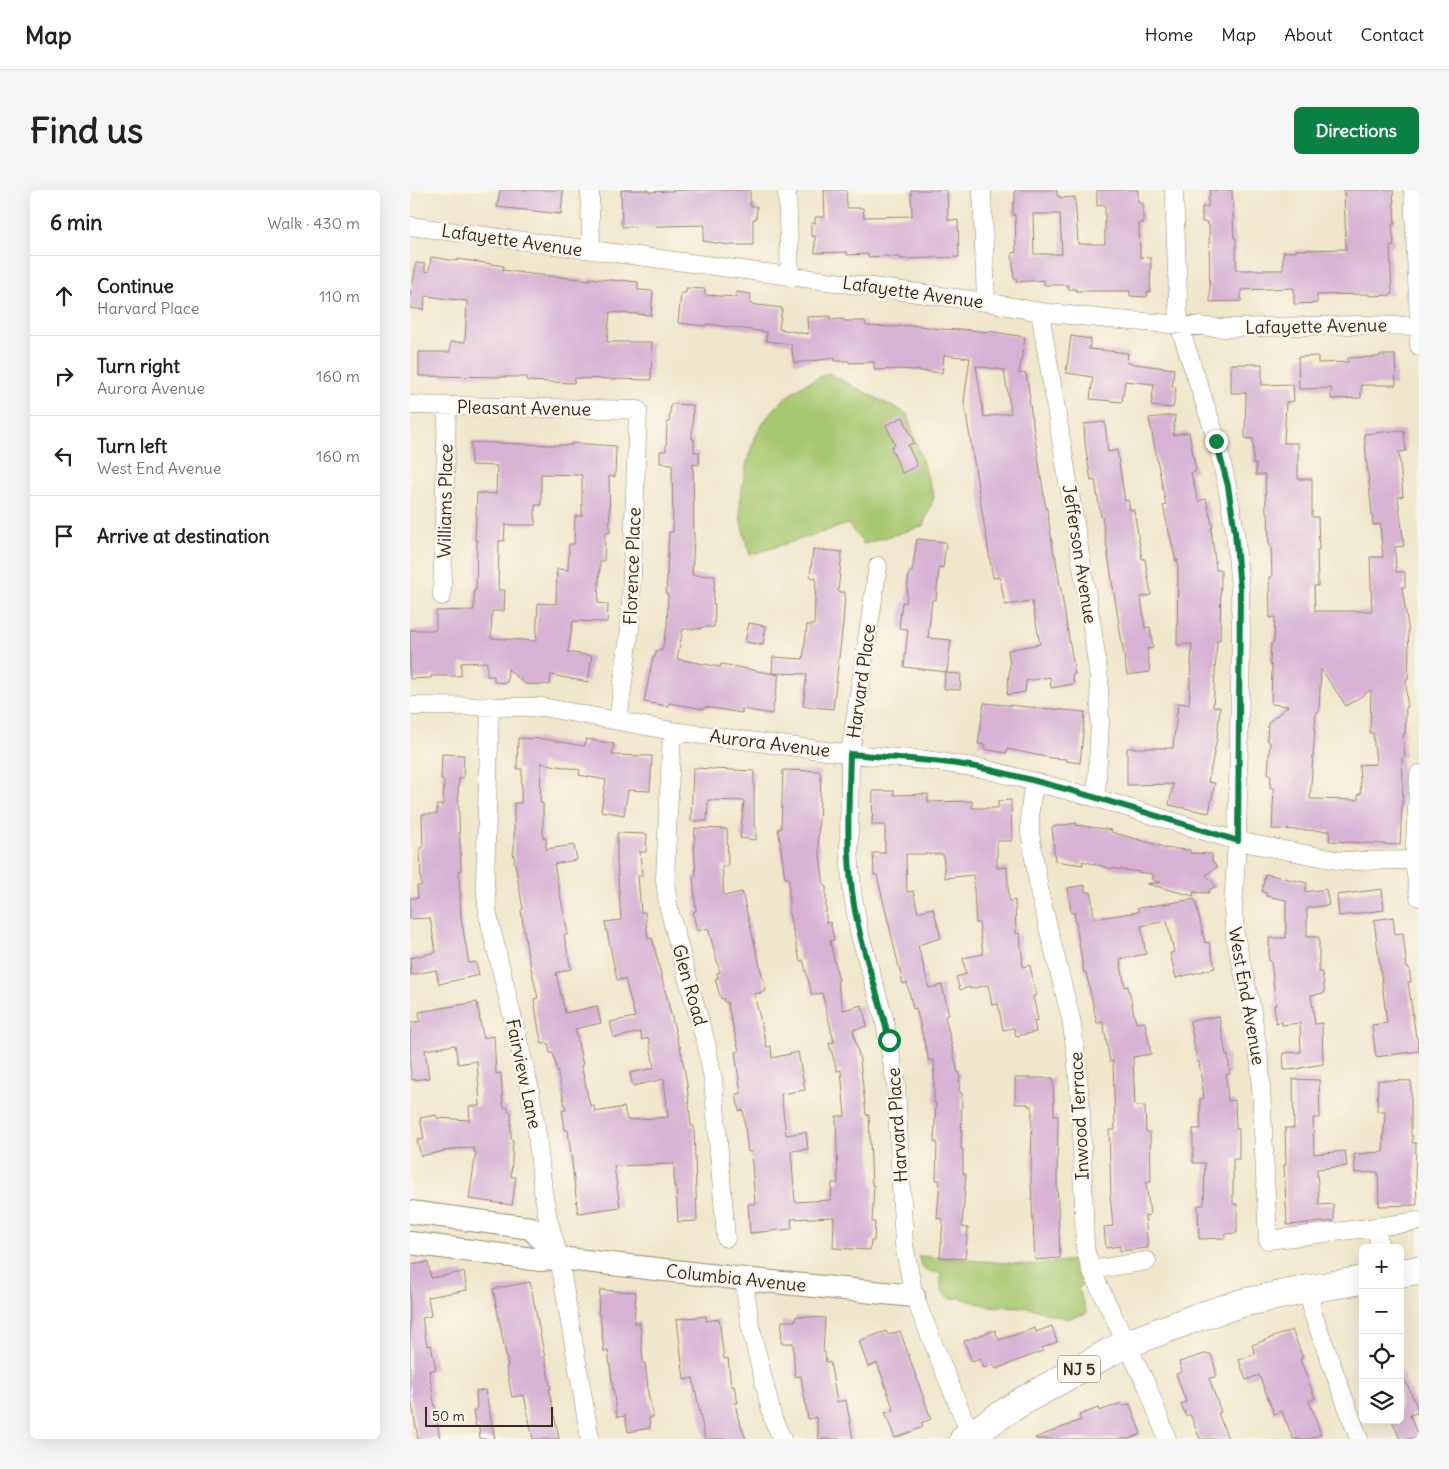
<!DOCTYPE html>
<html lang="en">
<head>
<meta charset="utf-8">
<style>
  body { margin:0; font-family:Delius,sans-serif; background:#f6f6f6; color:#202124 }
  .controls { position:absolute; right:15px; bottom:15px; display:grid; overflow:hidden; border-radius:8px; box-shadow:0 5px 20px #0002 }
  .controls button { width:45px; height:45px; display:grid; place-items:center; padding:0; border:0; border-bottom:1px solid #e0e0e0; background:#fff; color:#202124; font:25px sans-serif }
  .scale { position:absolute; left:15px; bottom:12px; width:128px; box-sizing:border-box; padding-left:5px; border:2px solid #3b2a1e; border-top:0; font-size:14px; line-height:18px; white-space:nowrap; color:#3b2a1e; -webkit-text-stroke:4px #fbf7ec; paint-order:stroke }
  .stop { position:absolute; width:15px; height:15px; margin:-11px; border:4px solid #0b8043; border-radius:50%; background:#fff }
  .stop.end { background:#0b8043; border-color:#fff; box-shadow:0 1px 5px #0008 }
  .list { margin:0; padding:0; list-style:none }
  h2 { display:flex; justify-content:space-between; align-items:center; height:65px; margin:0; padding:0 20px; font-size:21px }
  h2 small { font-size:16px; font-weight:400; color:#757577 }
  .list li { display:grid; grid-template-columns:32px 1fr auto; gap:15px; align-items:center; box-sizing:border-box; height:80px; padding:0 20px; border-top:1px solid #e0e0e0 }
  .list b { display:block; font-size:19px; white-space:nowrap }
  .list p { margin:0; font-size:16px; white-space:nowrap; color:#757577 }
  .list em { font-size:16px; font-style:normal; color:#757577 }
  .icon { flex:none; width:28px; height:28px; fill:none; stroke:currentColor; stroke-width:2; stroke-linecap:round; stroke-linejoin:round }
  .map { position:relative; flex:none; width:1009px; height:1249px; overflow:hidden; border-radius:8px }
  header { display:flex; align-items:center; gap:30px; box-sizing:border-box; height:70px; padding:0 25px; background:#fff; border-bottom:1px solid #e0e0e0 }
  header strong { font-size:24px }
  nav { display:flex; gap:28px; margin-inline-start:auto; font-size:18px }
  .intro { display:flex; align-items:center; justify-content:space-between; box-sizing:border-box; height:120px; padding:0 30px }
  h1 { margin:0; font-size:35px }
  .button { padding:12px 22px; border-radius:8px; background:#0b8043; color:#fff; font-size:18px; font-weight:700 }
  main { display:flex; gap:30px; padding:0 30px }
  aside { flex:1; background:#fff; border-radius:8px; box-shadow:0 5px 20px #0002 }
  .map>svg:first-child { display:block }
  .green { fill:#a7c76f; stroke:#717846 }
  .building { fill:#d7b2d4; fill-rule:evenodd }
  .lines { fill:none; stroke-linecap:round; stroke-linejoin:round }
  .minor-casing { stroke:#958874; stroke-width:19 }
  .tertiary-casing { stroke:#958874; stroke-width:24 }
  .primary-casing { stroke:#958874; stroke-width:29 }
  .minor { stroke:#fff; stroke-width:18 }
  .tertiary { stroke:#fff; stroke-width:22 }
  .primary { stroke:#fff; stroke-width:28 }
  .route { stroke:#0b8043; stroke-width:6 }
  .labels { text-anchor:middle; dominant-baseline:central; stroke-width:5; stroke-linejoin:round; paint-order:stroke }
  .shield { fill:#fbf7ec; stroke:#75685c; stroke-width:1 }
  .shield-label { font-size:16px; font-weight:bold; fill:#3b2a1e }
  .street-label { font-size:18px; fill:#3b2a1e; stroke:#fbf7ec }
</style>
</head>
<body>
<header>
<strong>Map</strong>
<nav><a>Home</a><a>Map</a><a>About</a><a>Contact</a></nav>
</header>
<div class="intro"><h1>Find us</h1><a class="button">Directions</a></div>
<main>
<aside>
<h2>6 min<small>Walk · 430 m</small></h2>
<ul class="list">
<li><svg class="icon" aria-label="ahead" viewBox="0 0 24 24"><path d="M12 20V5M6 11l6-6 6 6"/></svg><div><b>Continue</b><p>Harvard Place</p></div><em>110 m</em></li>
<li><svg class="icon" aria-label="right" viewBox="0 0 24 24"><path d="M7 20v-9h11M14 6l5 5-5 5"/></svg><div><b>Turn right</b><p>Aurora Avenue</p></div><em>160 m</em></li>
<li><svg class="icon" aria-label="left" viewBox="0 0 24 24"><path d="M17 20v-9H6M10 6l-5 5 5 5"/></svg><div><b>Turn left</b><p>West End Avenue</p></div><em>160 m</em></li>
<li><svg class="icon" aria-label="arrive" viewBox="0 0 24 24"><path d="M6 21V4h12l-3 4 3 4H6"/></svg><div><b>Arrive at destination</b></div></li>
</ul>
</aside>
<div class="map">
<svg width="1009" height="1249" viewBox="0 0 1009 1249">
  <rect width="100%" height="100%" fill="#fbf7ec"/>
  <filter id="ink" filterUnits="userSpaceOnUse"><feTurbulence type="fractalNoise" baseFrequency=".02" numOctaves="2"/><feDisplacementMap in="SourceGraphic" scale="10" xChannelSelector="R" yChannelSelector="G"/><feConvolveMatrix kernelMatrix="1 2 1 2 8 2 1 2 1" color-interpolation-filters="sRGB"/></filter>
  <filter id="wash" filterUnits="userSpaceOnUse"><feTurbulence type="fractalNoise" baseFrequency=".0096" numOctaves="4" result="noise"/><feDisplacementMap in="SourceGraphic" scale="20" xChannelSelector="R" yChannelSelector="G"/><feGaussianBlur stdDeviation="1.12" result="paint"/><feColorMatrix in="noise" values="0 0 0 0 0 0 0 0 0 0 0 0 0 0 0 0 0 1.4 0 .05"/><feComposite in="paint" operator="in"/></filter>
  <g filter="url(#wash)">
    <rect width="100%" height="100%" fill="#efe7cb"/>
    <path class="green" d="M418,183L497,224L524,307L513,336L454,354L438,334L340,365C337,354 333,343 331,331C329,317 331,303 334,289C340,248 355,221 390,197C398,192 409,188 418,183Z
      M509,1066L622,1075L665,1070L669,1072L679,1091L668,1098L677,1123L657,1129L617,1117L578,1116L550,1108L539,1109C531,1102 530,1094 531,1083C519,1082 510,1080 509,1066Z"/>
    <g id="blocks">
      <path class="building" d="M90,0H153L151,24L87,17Z
        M211,0H239V2L280,0H340V16H347L346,29H343V55H320L293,51L295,35L212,37Z
        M414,0H436L437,18H453L454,27L502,26L501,0H537L538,30H548L549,67L490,69V67H478V66L458,67V64L437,65V62L405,63V46H401V33H405V27H415Z
        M605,0H647V6H650V8L665,7L668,54H695V15L687,16V0H728V13H733V33H729L730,67L741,68L740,102H737V107L720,106V101H666V99H658V95H634V90L607,92L606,88H604L602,63L606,62L605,25H603V14L605,11ZM623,24H650L652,64H624Z
        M800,0H822L824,48H826V80H873V62H886V60L936,59L934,0H983L985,34H982L984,56L980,57L982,105L959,106V104L907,105V113L884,114V98L831,100V111L800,112L799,35H798L797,32H792V17H798V6H800Z
        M21,67L47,71L48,69L61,71L94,76L93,80L120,84L180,90V88L210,91V90L228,92V100L243,101L241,125L200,122L197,152H242L241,190L165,188L164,193L117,191V187L9,186V162H40V152H55L57,111L15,106L14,120L0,118V101H2L6,73L15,74V81L19,82Z
        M276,98L295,99V105L326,107L327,102L341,104L340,114L372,118L369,139L398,144L397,127L420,126V130L433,129L435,131H455L456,136L484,137L501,135L532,139L549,140V139L577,142L578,141L615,147L609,184L616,183L620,208H619L635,313L637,320L644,365H645L665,484L662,485L664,494L641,498L640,487L616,491L615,502L597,505L600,475L598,460L630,454L622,411L595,415L590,387L583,388L554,211L560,168L534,165L532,183L493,179L464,180V172L439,173V171H425V168L384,173L381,154L356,151L357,142L297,134L296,136L268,133L271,103H276ZM566,176L594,180L601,223L574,227Z
        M661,146L681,149L679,159L718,163L717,173L764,179L762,196L766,197L763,218L741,216L744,194L715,191L712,212L680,209L683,187L656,183Z
        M969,165H985L986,195H951V208L921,209V198L889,199L888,167L908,166V173L938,172V168L969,167Z
        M821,174H852V195L883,194L884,211L876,212L874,253H888V289H902V327H908L909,360H907L908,396H904L905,421H962L960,367H973L970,334L963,335L954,244L994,240L996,261L989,262L993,306L988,307L994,356L985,357L986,382H995V397H992L998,437L999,464L998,490H996L997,516H996L995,544H993L995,567L992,568L993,594L990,655L919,651L920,641L862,639L864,598H860L861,585H858L860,552L857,550L858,533L878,516L861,514L862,480V476L860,474L861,453L864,452L865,427L860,428L859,387H862L861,356L859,354L858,322H856L855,285H846V274H843V249L835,248L836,203H821ZM911,479L936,516L961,500L960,543H963L966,574L949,575L951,604H948V610L900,609L906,522H909Z
        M261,214L283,215L282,249H284V262H289V275L283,274L284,349L282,385L305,386L303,414H305L304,437H291V439H273L267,469L310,477L311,474L369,485L362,524L332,519V523L295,517L294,519L259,513L258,516L234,512L243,467H245L247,460L252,461L257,437L258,405L256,404L259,342H263L262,274L250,273V261H256L257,232H259Z
        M765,225L763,245L779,242L786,281L781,283L788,311L796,309L803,338H801L806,380H811L810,450H807L803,517H810L807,548L798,592L805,593L799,623L759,615L763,594L717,595V558H763L768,513L779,514L782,454L767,455L768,370L766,371L753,316L756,315L739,228Z
        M493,227L504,253L498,255L507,276L492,283L481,257L485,255L476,235Z
        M695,232L698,262L707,260L715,311L718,310L720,320H724L732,369H735L741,405L731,407L735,438L740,437L743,458L737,459L740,482L717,485L692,327H691L685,290L681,291L675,254L674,234Z
        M61,252L138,255H162V253L206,256L205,287L199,286L200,343H195L194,371H190L188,413L198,414L197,432L163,431L158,462L182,466L178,492L141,485L140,495L135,494L133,495L115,494L98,479L97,493L84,492V486H77V472L51,473V486H21V488L0,489V440H26V421L64,420V400H66L67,350H65L67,303L86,304L87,276L61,275ZM131,284L172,285V326H165L164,354H159L158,380L147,379L146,414L128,413L126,451L81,448L82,421H94L95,400H88L89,351H94L95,335H125V315H131Z
        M507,349L536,352L533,378L529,377L526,410H522L518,448L541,450L537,482L494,477L498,439L489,438L492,412L496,413L499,382H502Z
        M403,359L432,362L428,402H435L433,433L423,519L393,516L397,484L362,483L363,467L393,469L397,435H404L406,388L400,387Z
        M339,433L356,436L353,455L335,452Z
        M535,483L551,484L550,500L534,499Z
        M574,513L675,522L670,573L656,571V569L641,568L597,559V563L574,559L575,555L568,554Z
        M108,548L134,549L174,556L176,549L204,554L202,565L242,566L240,601L218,600L214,625L191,621L196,590L169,585L170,580L131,573L130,613H133V648H136V659L164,655L167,670L144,674L158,744L154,745L161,779L146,783L155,823L187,816L191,833L165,839L173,875H171L180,916L184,915L185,922L214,917L217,930L258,927L254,889L223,896L220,883L244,878L239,848L232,850L230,842L204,848L200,832L225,827L215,789L207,790L195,732L211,730L207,673V643L237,644L236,662H230L232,686H228L231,722H235L238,749L242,748L269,856H270L277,894L281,936H284L287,1031L268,1032L266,997H264V974L204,976L210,1017L168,1023L158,940H155L152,920H156L143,863H140L138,853L132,854L129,841L124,809L128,808L117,761L111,720L113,719L103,662H104V613H111L112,579H107Z
        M32,564L54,565L53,588H49L48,602L51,681H49L51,728L59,773L66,772L69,785L29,794L26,780L1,785L0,768L26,762L20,728L0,729V708H8L7,696H11L10,658H13L12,624H27V615H33L34,590H31Z
        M283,578L344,581V635L346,636V650L330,648L334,611L298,610L297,631H281Z
        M373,580L410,581V586H411L408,649L414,696H416V733L420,732L424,750L420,751L429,791H427L433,820L452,815L457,836L443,840L450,870L456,925H459L462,995H464L462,1032H465L464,1051H461L460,1060L423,1058L424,1027L381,1029L382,1039L340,1043L338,1014H345L341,961L338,962L333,920L329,921L326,904H331L325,862L329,861L317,812H314L313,808L311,809L305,789L308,788L307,783L310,782L298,738L287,741L283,722L286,721L283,686H286L284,656L285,638L317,639L318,676H312L314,706L332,702L356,801L344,804L357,857L361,856L362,868L388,862L395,900L371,904L376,945L396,942L398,959L381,961L385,1012L421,1010L422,993H428L426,926H435L431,880L427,881L419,853L424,852L412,803L402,805L393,770L390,771L379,723V688H375L368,638L371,639Z
        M463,601H484V605L518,604V612L562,611V618H588V611L601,610L602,651H587V678L597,677L599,711L605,710L606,744L610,743L613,777L620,775L626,806H623L628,830L624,831L626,842L606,846L604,838L593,840L588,814L582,815L578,795L560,799V797L550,800L546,787L556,784L553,768L573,764L569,733H566L563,685L535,688L533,664H496L497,702L503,701L508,722L523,718L531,748L508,755L519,798L532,795L539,825L535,826L548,883H550L549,902L552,903L551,959H553V984H556L552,1037L558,1038L555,1069L530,1067L533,1029L527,1028L530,990H526L527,952H524L526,913H524V870L519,871L506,818L503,819L497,793L493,794L467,685H464L463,663H475V635H462Z
        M666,633V635L702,640L701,642L751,656L752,658L780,660V663L802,664V671L807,677L796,685L806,696L799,700V703L783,702L784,706L737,694L751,692L743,690V684L699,678L672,671L673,675L645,671L642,637Z
        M855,684L897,693L895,702L916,699L919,715L897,718V747H909V782H912L915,803L901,805L905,834L912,833L913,874L890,878V879L874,880L873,863L891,862L890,833L872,835V832L866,833L864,815H866L861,771H859V748H876V710L856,706V703L852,702Z
        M675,695V702H681L684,729L728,722V718L785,709L795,753L799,752L805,778L766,788L760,763L764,762L757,731L731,736L736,764L710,769L715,797L718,796L726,833L735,832L741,864L723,867L725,916H735L736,942H740L741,992H736L740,1025L735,1026L738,1058L710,1061V1056L696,1058L694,1037L703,1036L700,1005H701L699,940H705L703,871L700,872L693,832L687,833L676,782L674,783L664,722L661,723L658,698Z
        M972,699L974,720L929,726L927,705Z
        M983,727L985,744L993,743L997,778H999L1001,792H998L1006,847H1007L1009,861L966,867L962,835L977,833L964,730Z
        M67,812L73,848L84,846L86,884L91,883L93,915H94V918L98,917V922H101V949L103,950L101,987H106L102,1015L59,1009L66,962H64V958L44,959L11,966L7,950L14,949L10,928L26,925L27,928L60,930L59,916H70L67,871L48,874L45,855L15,860L19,888L2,890L0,876V833L10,831L9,822Z
        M809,826L816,865H818L820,884H816L818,911L825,910L826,939H829V969H823V1014H827V1043L815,1044V1048L789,1049L788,1015H794L795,973H783V939H791L790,909L794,908L789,872H787L780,831Z
        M605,888H643L644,926H648L647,991L650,1068L625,1070L621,993L622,916H618V914H605Z
        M883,889L909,890L910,928H903L904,964L935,961L937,976L907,979L909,1015L923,1014L924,1031L877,1035L874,975H876L875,938H884Z
        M968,890L1001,891V946H1003L1002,953H1006L1005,986H1006L1007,1015L969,1016L968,982L945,983L944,964L973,962L975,921H967Z
        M18,1072L21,1088L54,1082L57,1100L18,1107L21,1126L12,1128L17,1156L21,1155L26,1179L19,1181L30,1249H8L0,1202V1075Z
        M120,1092L141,1199H139L149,1249H123L114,1205L102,1207L96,1177L98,1176L83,1099Z
        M190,1100L226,1102L224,1133L230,1132L233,1173H235L238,1198H237L243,1227L239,1228L240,1238L218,1242L215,1226L207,1227L198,1161L194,1162L190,1125H188Z
        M296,1126V1131L309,1129L314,1169L318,1168L321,1196H324L328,1213H325L328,1228L336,1249H295L283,1188L274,1190L267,1129Z
        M386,1126L415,1128L413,1162H415L416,1172H420L427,1212L436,1210L443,1249H409L406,1227L398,1229L391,1186L385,1187L383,1153H371L372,1131H385Z
        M642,1136L647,1152L632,1158L633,1161L586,1179L584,1174L574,1178L570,1169L562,1172L554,1151L585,1140L589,1150L625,1138L626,1142Z
        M882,1140L893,1168L890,1169L905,1208L899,1211L911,1244L899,1249H883L872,1221L864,1224L849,1185L836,1190L829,1170L845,1164L842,1155Z
        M476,1141L478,1145L490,1141L521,1229L511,1233L513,1237L485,1248L475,1223L484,1220L467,1173L458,1177L449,1151Z
        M795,1164H801L806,1181V1187L799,1188L811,1222L808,1223L818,1249H790L780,1224L776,1226L771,1214L776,1212L766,1184L772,1182L769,1172Z
        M990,1178L1007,1217V1223L1000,1225L1009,1249H990L982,1230H990Z
        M75,1200L80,1224L85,1249H70L69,1237H66L63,1221L67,1220L66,1201Z
        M712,1213L713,1216L720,1214L731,1244L719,1249H626L625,1248L671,1230L669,1225L688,1218L689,1221Z"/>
    </g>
  </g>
  <g filter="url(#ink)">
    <use href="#blocks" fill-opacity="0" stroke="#958874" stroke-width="1"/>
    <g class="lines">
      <defs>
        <path id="minor" d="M180,0L181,60
          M377,0L380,87
          M572,0L576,112
          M764,0L769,135L807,251L817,296L825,342L830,399L831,446L827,651L823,719L825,746L841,816L850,874L858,1050L966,1037L1009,1031
          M1003,0L1009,132
          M0,36L576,112L630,122L708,130L814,138L948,135L1009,136
          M630,122L682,437L689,489L690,532L686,608
          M1009,149V156
          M0,215L228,220L220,438L208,531
          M468,376L440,564L439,660L442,701L449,742L474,828L486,894L494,1055L504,1106L562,1249
          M32,406L37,217
          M0,516L132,517L262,541L440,564L516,570L575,579L686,608L827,651L932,671L1009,670
          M80,516L75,693L78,725L120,900L127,944L133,1001L138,1029L149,1068L180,1249
          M262,541L255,689L258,715L276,783L296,853L303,889L316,1048
          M1009,584L1004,671L1009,707
          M624,592L620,620V643L630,705L661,829L666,864L671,924L675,1058L681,1080L738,1198L757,1249
          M966,1037L970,1058
          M681,1080L737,1071
          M334,1089L340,1135L363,1229L372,1249
          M899,1099L903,1124L949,1249"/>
        <path id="tertiary" d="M0,1022L121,1038L149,1068
          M0,1053L131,1070L149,1068L334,1089L504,1106"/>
        <path id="primary" d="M990,1083L1009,1080
          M554,1249L611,1212L700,1162L717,1154L785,1128L832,1113L899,1099L953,1090"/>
      </defs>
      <use href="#minor" class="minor-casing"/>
      <use href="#tertiary" class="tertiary-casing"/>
      <use href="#primary" class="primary-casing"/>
      <use href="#minor" class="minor"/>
      <use href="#tertiary" class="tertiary"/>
      <use href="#primary" class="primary"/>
    </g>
  </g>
  <g class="lines" filter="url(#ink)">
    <path class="route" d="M479,850C468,800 448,752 442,701C436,656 439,609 440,564C486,568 531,570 576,579C661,598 744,625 828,651L830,399L825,342L818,296L806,251"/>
  </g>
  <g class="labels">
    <rect class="shield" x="648" y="1165.5" width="42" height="27" rx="4"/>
    <g class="shield-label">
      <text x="669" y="1179">NJ 5</text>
    </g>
    <g class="street-label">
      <text transform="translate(102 50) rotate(8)">Lafayette Avenue</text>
      <text transform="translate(503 102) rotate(8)">Lafayette Avenue</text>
      <text transform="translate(906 136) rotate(-1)">Lafayette Avenue</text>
      <text transform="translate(114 218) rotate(1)">Pleasant Avenue</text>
      <text transform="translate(35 311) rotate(-89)">Williams Place</text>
      <text transform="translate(670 364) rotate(81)">Jefferson Avenue</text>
      <text transform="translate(222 376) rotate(-88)">Florence Place</text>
      <text transform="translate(451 491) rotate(-82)">Harvard Place</text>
      <text transform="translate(360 553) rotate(7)">Aurora Avenue</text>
      <text transform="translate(280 795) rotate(74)">Glen Road</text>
      <text transform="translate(837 806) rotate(80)">West End Avenue</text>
      <text transform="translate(114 884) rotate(78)">Fairview Lane</text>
      <text transform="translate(669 926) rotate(-93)">Inwood Terrace</text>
      <text transform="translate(487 935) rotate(-94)">Harvard Place</text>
      <text transform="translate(326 1088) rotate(6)">Columbia Avenue</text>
    </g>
  </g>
</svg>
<div class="controls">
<button>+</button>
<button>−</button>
<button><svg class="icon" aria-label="locate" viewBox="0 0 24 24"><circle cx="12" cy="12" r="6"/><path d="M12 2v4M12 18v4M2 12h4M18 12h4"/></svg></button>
<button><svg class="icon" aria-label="layers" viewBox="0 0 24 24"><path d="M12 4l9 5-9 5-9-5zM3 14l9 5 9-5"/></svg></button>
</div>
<div class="scale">50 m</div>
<div class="stop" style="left:479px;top:850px"></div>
<div class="stop end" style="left:806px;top:251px"></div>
</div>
</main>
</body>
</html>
